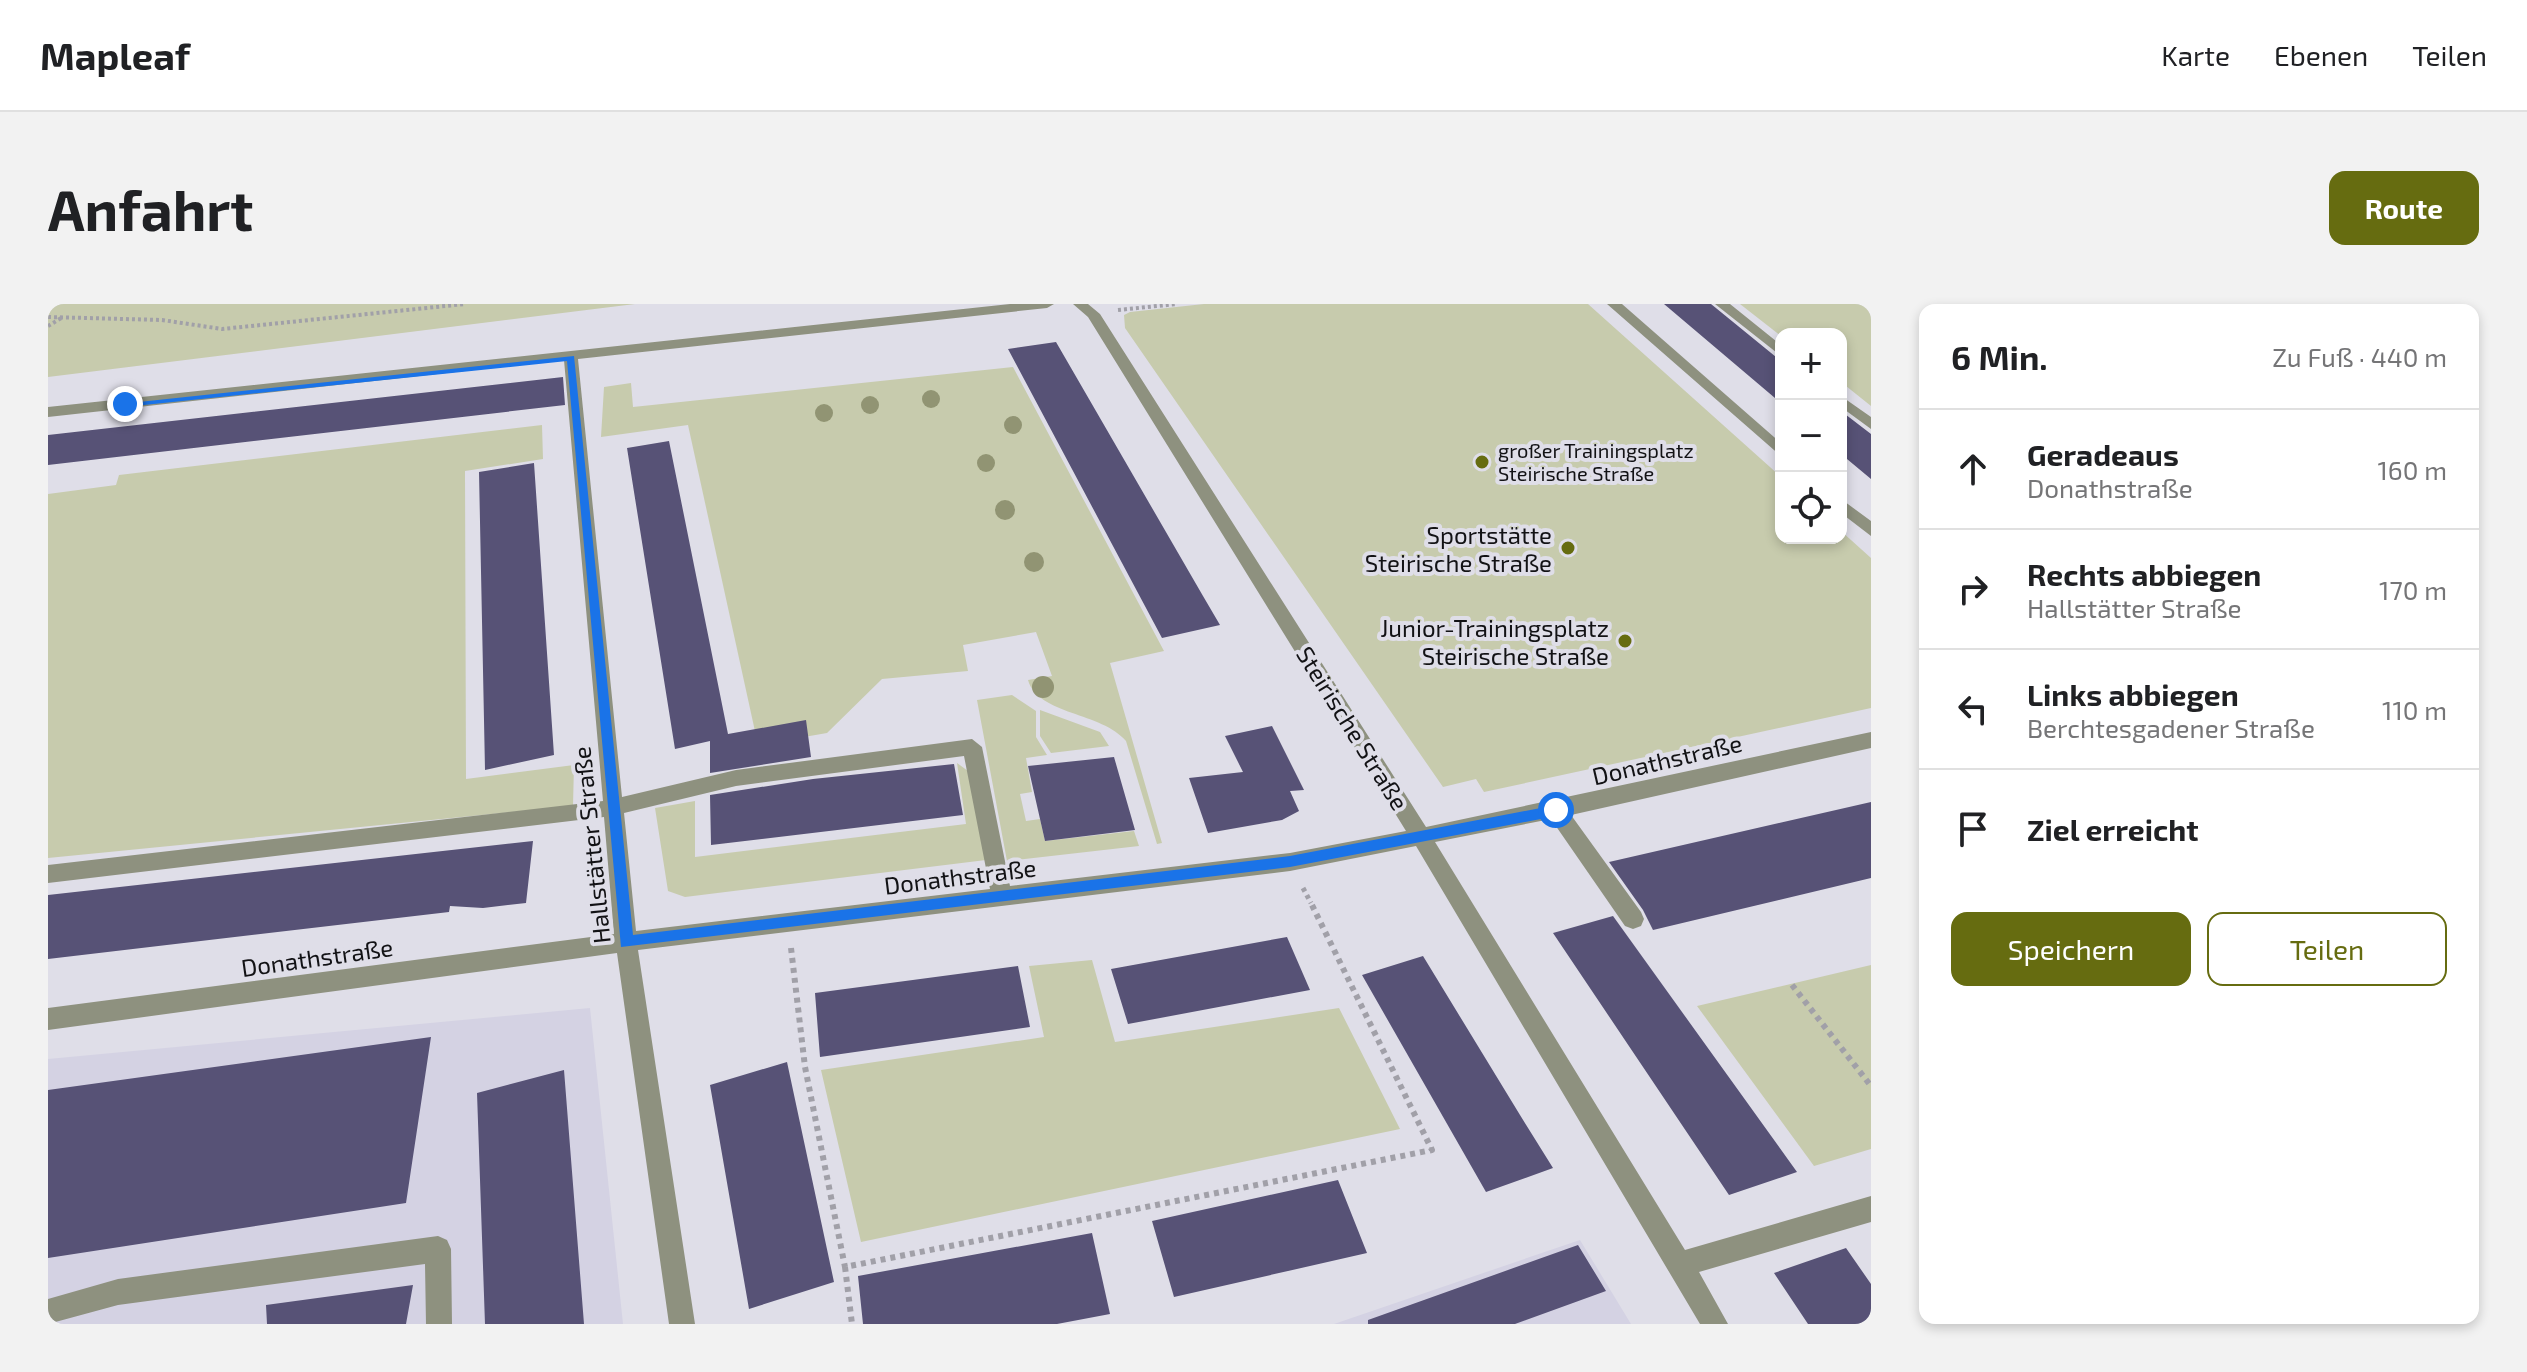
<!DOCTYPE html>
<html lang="de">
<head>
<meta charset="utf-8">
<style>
  body { margin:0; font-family:"Exo 2",sans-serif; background:#f2f2f2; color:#202124 }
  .controls { position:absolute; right:24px; top:24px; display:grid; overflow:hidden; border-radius:16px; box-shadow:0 4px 12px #0003 }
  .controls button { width:72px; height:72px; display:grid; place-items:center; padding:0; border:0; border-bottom:2px solid #e0e0e0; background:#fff; color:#202124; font:40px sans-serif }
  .stop { position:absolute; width:24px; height:24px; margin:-18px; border:6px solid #1a73e8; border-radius:50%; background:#fff }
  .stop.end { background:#1a73e8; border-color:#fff; box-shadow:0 2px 8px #0008 }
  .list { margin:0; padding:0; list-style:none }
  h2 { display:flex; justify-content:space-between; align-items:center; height:104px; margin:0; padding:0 32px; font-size:34px }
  h2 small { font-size:26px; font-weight:400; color:#757577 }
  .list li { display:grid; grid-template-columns:52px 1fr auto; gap:24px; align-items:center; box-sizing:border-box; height:120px; padding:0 32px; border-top:2px solid #e0e0e0 }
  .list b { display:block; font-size:30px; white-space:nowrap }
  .list p { margin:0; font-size:26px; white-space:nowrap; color:#757577 }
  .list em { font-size:26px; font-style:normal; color:#757577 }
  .actions { display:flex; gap:16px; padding:24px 32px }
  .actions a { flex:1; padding:18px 0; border:2px solid #666c10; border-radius:16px; text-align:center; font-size:28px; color:#666c10 }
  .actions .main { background:#666c10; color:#fff }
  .icon { flex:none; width:44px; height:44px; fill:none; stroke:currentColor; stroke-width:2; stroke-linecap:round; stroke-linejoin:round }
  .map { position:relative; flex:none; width:1823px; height:1020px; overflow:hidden; border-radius:16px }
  header { display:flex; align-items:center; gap:48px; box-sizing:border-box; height:112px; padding:0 40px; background:#fff; border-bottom:2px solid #e0e0e0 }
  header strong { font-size:38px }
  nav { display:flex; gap:44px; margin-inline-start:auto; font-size:28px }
  .intro { display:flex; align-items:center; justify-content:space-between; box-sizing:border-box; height:192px; padding:0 48px }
  h1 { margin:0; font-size:56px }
  .button { padding:20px 36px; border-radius:16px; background:#666c10; color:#fff; font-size:28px; font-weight:700 }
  main { display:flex; gap:48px; padding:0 48px }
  aside { flex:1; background:#fff; border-radius:16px; box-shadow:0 4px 12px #0003 }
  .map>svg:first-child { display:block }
  .built { fill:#d4d2e3 }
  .green { fill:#c7cbad }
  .building { fill:#575276 }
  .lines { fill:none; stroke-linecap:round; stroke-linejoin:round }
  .path-far2 { stroke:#a1a0a8; stroke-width:4; stroke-dasharray:3 3; stroke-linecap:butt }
  .path-far1 { stroke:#a1a0a8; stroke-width:5; stroke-dasharray:4 4; stroke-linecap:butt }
  .path { stroke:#a1a0a8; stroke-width:6; stroke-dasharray:5 5; stroke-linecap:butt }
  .minor { fill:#8e917f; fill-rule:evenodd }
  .tree { fill:#919473 }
  .route { fill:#1a73e8 }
  .poi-dot { fill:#666c10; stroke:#dfdee8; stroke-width:3 }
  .labels { text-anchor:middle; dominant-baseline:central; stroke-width:8; stroke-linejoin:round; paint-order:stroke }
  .far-poi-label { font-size:20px; fill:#121215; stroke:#dfdee8; text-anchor:start }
  .poi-label { font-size:24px; fill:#121215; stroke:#dfdee8; text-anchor:end }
  .street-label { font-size:24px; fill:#121215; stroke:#dfdee8 }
</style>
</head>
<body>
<header>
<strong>Mapleaf</strong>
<nav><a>Karte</a><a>Ebenen</a><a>Teilen</a></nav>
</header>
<div class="intro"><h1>Anfahrt</h1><a class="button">Route</a></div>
<main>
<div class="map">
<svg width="1823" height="1020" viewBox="0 0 1823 1020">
  <rect width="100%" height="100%" fill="#dfdee8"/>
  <path class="built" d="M542,704L575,1020H0V755Z
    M1532,936L1583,1020H1286Z"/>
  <path class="green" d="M0,0H587L0,73Z
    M1156,0H1540L1733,173V234H1793V227L1823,254V404L1436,488L1428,475L1395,483L1077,24L1076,11L1082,8Z
    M1692,0H1823V102L1793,78V30L1733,32Z
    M965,63L1116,347L1062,359L1114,539L1109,540L1078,437C1054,408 990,411 980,376L1004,372L988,328L915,341L920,367L834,375L779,429L710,441L640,121L553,133L556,83L583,79L585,103Z
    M494,121L495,155L417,167L418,475L526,461L525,502L0,554V190L68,181L71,171Z
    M964,391L988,407V433L999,451L978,454L984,488L972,490L978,517L992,515L997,537L1086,527L1091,542L959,557L929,396Z
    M992,406L1052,428L1061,442L1003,449L992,432Z
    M909,459L920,467L938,556L637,593L620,587L607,504L647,497V553L918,520Z
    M1044,656L1067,738L1291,704L1352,825L813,938L773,766L996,733L981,662Z
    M1823,661V845L1766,862L1649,702Z"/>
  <path class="building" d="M1616,0H1663L1733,57V99Z
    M1008,38L1155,292L1172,321L1114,334L960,45Z
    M515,73L517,101L0,161V131Z
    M1793,107L1823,130V175L1793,150Z
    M621,137L680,430L758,416L763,453L662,469V437L627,445L579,144Z
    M486,159L506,451L437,466L431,168Z
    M1224,422L1256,486L1242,487L1251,507L1234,516L1160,529L1141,474L1195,468L1177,432Z
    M1066,453L1087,526L997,537L980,462Z
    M906,460L915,511L663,541L662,491L765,475Z
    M1823,498V574L1605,626L1595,606L1561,558Z
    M485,537L478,599L435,604L402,602L401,608L0,655V591Z
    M1565,612L1749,868L1681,891L1505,629Z
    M1239,633L1262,686L1080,720L1063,665Z
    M1375,652L1472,811L1505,864L1438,888L1314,671Z
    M970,662L982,723L772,753L767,689Z
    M383,733L358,899L0,954V786Z
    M739,758L786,978L701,1005L662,781Z
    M516,766L536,1020H437L429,789Z
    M1290,876L1319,949L1126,993L1104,917Z
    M1044,929L1062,1010L1009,1020H815L810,972Z
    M1530,941L1558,987L1467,1020H1320V1016Z
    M1798,944L1823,980V1020H1760L1726,969Z
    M365,981L358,1020H219L218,1001Z"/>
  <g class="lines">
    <path class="path-far2" d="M1070,6L1129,0
      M0,13L114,16L174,25L417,0
      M0,22L15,13"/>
    <path class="path-far1" d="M1255,584L1263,599"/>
    <path class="path" d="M743,644L757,763L797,963L1384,846L1262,597
      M1744,681L1823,782
      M797,963L804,1020"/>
    <path class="minor" d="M962,0H1006L999,4L530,55L574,493L688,466L924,435L934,443L962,582L1242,549L1358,527L1040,13L1025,0H1040L1052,10L1378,523L1823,428V444L1523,511L1593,608L1596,615L1593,622L1585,625L1577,622L1503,515L1387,538L1637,946L1823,892V918L1651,968L1680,1020H1652L1368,542L1242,567L590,646L647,1020H621L569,649L0,726V704L566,630L556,513L0,579V561L555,497L516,56L0,113V103ZM916,452L942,585L588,627L576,509L688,482Z
      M1559,0H1574L1733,139V152Z
      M1667,0H1682L1733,41V52Z
      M1793,92L1823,113V125L1793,103Z
      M1793,195L1823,217V232L1793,209Z
      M390,932L399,936L403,945L404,1020H378L377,960L70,1001L0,1020V995L70,975Z"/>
  </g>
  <g class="tree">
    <circle cx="883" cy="95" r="9"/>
    <circle cx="822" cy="101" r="9"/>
    <circle cx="776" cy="109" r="9"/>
    <circle cx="965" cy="121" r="9"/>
    <circle cx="938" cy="159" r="9"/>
    <circle cx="957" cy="206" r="10"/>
    <circle cx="986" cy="258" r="10"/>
    <circle cx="995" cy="383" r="11"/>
  </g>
  <path class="route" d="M526,52L585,631L1242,552L1508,501L1514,506L1508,512L1242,563L573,643L519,57L77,103L72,100Z"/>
  <g class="poi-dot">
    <circle cx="1434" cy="158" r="8"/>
    <circle cx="1520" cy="244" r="8"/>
    <circle cx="1577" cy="337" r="8"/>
  </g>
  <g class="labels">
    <g class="far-poi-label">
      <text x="1450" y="146">großer Trainingsplatz<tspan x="1450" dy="23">Steirische Straße</tspan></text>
    </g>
    <g class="poi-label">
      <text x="1504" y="230">Sportstätte<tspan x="1504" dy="28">Steirische Straße</tspan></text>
      <text x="1561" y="323">Junior-Trainingsplatz<tspan x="1561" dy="28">Steirische Straße</tspan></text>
    </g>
    <g class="street-label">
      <text transform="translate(1305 424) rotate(58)">Steirische Straße</text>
      <text transform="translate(1619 455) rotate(-13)">Donathstraße</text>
      <text transform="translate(543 541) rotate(-96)">Hallstätter Straße</text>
      <text transform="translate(912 572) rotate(-7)">Donathstraße</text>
      <text transform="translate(269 653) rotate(-8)">Donathstraße</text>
    </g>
  </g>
</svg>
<div class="controls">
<button>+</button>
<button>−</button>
<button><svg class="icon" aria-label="locate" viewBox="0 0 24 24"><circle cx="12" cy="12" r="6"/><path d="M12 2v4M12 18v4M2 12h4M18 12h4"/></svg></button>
</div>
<div class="stop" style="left:1508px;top:506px"></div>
<div class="stop end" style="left:77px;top:100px"></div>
</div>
<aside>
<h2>6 Min.<small>Zu Fuß · 440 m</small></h2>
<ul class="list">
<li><svg class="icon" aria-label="ahead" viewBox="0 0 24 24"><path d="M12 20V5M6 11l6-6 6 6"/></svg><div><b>Geradeaus</b><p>Donathstraße</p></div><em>160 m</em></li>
<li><svg class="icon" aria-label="right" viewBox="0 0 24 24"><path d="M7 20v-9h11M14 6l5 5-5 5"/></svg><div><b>Rechts abbiegen</b><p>Hallstätter Straße</p></div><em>170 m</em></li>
<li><svg class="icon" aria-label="left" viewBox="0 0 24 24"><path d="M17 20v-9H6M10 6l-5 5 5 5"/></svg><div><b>Links abbiegen</b><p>Berchtesgadener Straße</p></div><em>110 m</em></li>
<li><svg class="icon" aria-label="arrive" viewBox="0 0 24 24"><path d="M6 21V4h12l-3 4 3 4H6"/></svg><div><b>Ziel erreicht</b></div></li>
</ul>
<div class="actions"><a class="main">Speichern</a><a>Teilen</a></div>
</aside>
</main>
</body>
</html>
